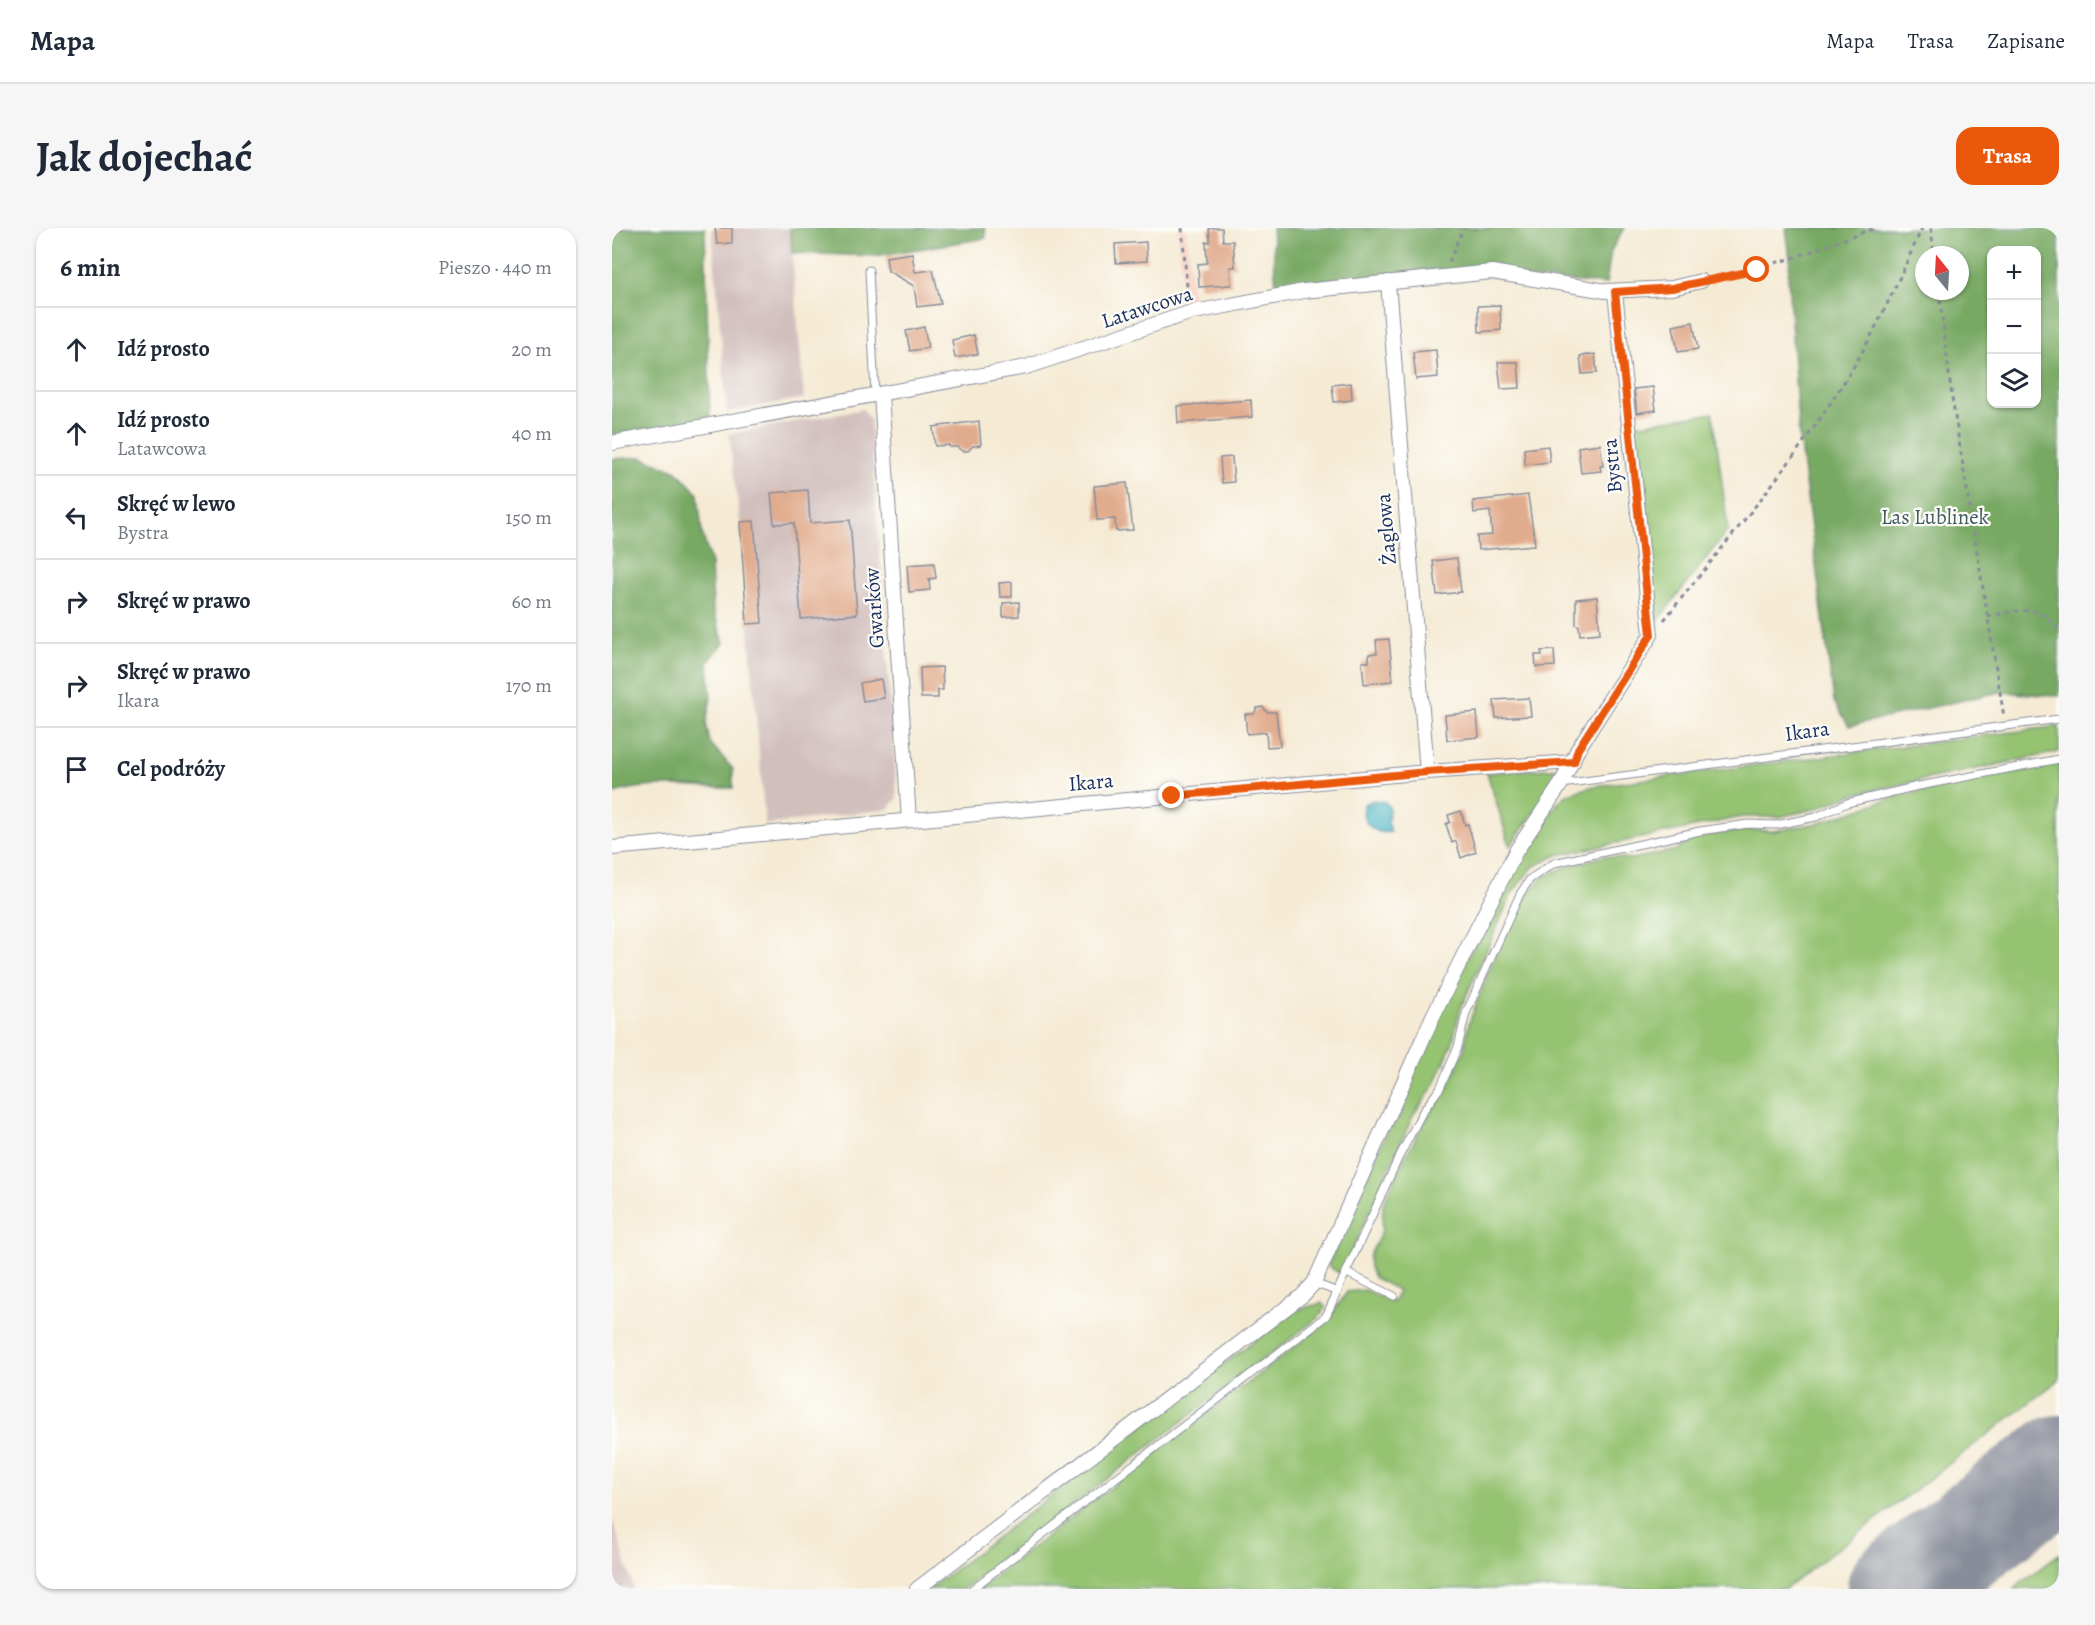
<!DOCTYPE html>
<html lang="pl">
<head>
<meta charset="utf-8">
<style>
  body { margin:0; font-family:Alegreya,serif; background:#f6f6f7; color:#1f2937 }
  .controls { position:absolute; right:18px; top:18px; display:grid; overflow:hidden; border-radius:12px; box-shadow:0 2px 4px #0004 }
  .controls button { width:54px; height:54px; display:grid; place-items:center; padding:0; border:0; border-bottom:2px solid #e0e1e3; background:#fff; color:#1f2937; font:30px sans-serif }
  .compass { position:absolute; left:1303px; top:18px; width:54px; height:54px; border-radius:50%; background:#fff; box-shadow:0 2px 4px #0004; rotate:342deg }
  .stop { position:absolute; width:18px; height:18px; margin:-14px; border:4px solid #ea580c; border-radius:50%; background:#fff }
  .stop.end { background:#ea580c; border-color:#fff; box-shadow:0 2px 6px #0008 }
  .list { margin:0; padding:0; list-style:none }
  h2 { display:flex; justify-content:space-between; align-items:center; height:78px; margin:0; padding:0 24px; font-size:26px }
  h2 small { font-size:20px; font-weight:400; color:#747a83 }
  .list li { display:grid; grid-template-columns:39px 1fr auto; gap:18px; align-items:center; box-sizing:border-box; height:84px; padding:0 24px; border-top:2px solid #e0e1e3 }
  .list b { display:block; font-size:22px; white-space:nowrap }
  .list p { margin:0; font-size:20px; white-space:nowrap; color:#747a83 }
  .list em { font-size:20px; font-style:normal; color:#747a83 }
  .icon { flex:none; width:33px; height:33px; fill:none; stroke:currentColor; stroke-width:2; stroke-linecap:round; stroke-linejoin:round }
  .map { position:relative; flex:none; width:1447px; height:1361px; overflow:hidden; border-radius:18px }
  header { display:flex; align-items:center; gap:36px; box-sizing:border-box; height:84px; padding:0 30px; background:#fff; border-bottom:2px solid #e0e1e3 }
  header strong { font-size:28px }
  nav { display:flex; gap:33px; margin-inline-start:auto; font-size:21px }
  .intro { display:flex; align-items:center; justify-content:space-between; box-sizing:border-box; height:144px; padding:0 36px }
  h1 { margin:0; font-size:42px }
  .button { padding:15px 27px; border-radius:18px; background:#ea580c; color:#fff; font-size:21px; font-weight:700 }
  main { display:flex; gap:36px; padding:0 36px }
  aside { flex:1; background:#fff; border-radius:18px; box-shadow:0 2px 4px #0004 }
  .map>svg:first-child { display:block }
  .built { fill:#f6d2c4 }
  .industrial { fill:#d1bfbe }
  .green { fill:#95c372; stroke:#587968; stroke-width:1.5 }
  .forest { fill:#78a964; stroke:#4a6c61; stroke-width:1.5; fill-rule:evenodd }
  .water { fill:#47b4c4; stroke:#317291; stroke-width:1.5 }
  .lines { fill:none; stroke-linecap:round; stroke-linejoin:round }
  .runway { stroke:#888d9a; stroke-width:104 }
  .building { fill:#e1ab8d }
  .lane-casing { stroke:#888d9a; stroke-width:9 }
  .street-casing { stroke:#888d9a; stroke-width:16 }
  .path { stroke:#888d9a; stroke-width:3; stroke-dasharray:4.5 4.5; stroke-linecap:butt }
  .lane { stroke:#fff; stroke-width:7 }
  .street { stroke:#fff; stroke-width:14 }
  .route { stroke:#ea580c; stroke-width:8 }
  .labels { text-anchor:middle; dominant-baseline:central; stroke-width:4.5; stroke-linejoin:round; paint-order:stroke }
  .street-label { font-size:21px; fill:#1b2f5e; stroke:#fdfcf7 }
  .park-label { font-size:21px; fill:#405b64; stroke:#fdfcf7 }
</style>
</head>
<body>
<header>
<strong>Mapa</strong>
<nav><a>Mapa</a><a>Trasa</a><a>Zapisane</a></nav>
</header>
<div class="intro"><h1>Jak dojechać</h1><a class="button">Trasa</a></div>
<main>
<aside>
<h2>6 min<small>Pieszo · 440 m</small></h2>
<ul class="list">
<li><svg class="icon" aria-label="ahead" viewBox="0 0 24 24"><path d="M12 20V5M6 11l6-6 6 6"/></svg><div><b>Idź prosto</b></div><em>20 m</em></li>
<li><svg class="icon" aria-label="ahead" viewBox="0 0 24 24"><path d="M12 20V5M6 11l6-6 6 6"/></svg><div><b>Idź prosto</b><p>Latawcowa</p></div><em>40 m</em></li>
<li><svg class="icon" aria-label="left" viewBox="0 0 24 24"><path d="M17 20v-9H6M10 6l-5 5 5 5"/></svg><div><b>Skręć w lewo</b><p>Bystra</p></div><em>150 m</em></li>
<li><svg class="icon" aria-label="right" viewBox="0 0 24 24"><path d="M7 20v-9h11M14 6l5 5-5 5"/></svg><div><b>Skręć w prawo</b></div><em>60 m</em></li>
<li><svg class="icon" aria-label="right" viewBox="0 0 24 24"><path d="M7 20v-9h11M14 6l5 5-5 5"/></svg><div><b>Skręć w prawo</b><p>Ikara</p></div><em>170 m</em></li>
<li><svg class="icon" aria-label="arrive" viewBox="0 0 24 24"><path d="M6 21V4h12l-3 4 3 4H6"/></svg><div><b>Cel podróży</b></div></li>
</ul>
</aside>
<div class="map">
<svg width="1447" height="1361" viewBox="0 0 1447 1361">
  <rect width="100%" height="100%" fill="#fdfcf7"/>
  <filter id="ink" filterUnits="userSpaceOnUse"><feTurbulence type="fractalNoise" baseFrequency=".0167" numOctaves="2"/><feDisplacementMap in="SourceGraphic" scale="12" xChannelSelector="R" yChannelSelector="G"/><feConvolveMatrix kernelMatrix="1 2 1 2 8 2 1 2 1" color-interpolation-filters="sRGB"/></filter>
  <filter id="wash" filterUnits="userSpaceOnUse"><feTurbulence type="fractalNoise" baseFrequency=".008" numOctaves="4" result="noise"/><feDisplacementMap in="SourceGraphic" scale="24" xChannelSelector="R" yChannelSelector="G"/><feGaussianBlur stdDeviation="1.35" result="paint"/><feColorMatrix in="noise" values="0 0 0 0 0 0 0 0 0 0 0 0 0 0 0 0 0 1.4 0 .05"/><feComposite in="paint" operator="in"/></filter>
  <g filter="url(#wash)">
    <rect width="100%" height="100%" fill="#f5ebd5"/>
    <path class="built" d="M565,0H574L581,72L572,74Z"/>
    <path class="industrial" d="M100,0H178L192,170L115,184Z
      M251,181L258,192L285,571L276,581L153,597L128,294L117,206Z
      M0,1289L22,1361H0Z"/>
    <path class="green" d="M1101,185L1116,302L1043,396L1022,197Z
      M1447,498V524L1242,566L1203,581L1167,589H1130L946,627L922,638L900,665L848,782L840,816L823,856L801,888L734,1036L727,1045L716,1038L825,789L907,628L946,575L956,566L982,558Z
      M1447,535V1152L1173,1361H366L714,1095L735,1064L753,1062L781,1074L786,1062L762,1050L757,1038V1029L770,1003L771,976L791,933L816,888L836,859L852,822L857,795L876,745L891,710L911,673L929,650L950,640L992,628L1020,631L1064,622L1087,608L1134,602L1162,603L1207,595L1285,568Z
      M948,540L950,546L898,618L875,545Z
      M710,1075L714,1079L707,1089L351,1361H317L681,1083Z
      M1447,1326V1361H1401Z"/>
    <path class="forest" d="M0,0H93L98,191L0,207Z
      M178,0H373L374,10L263,28L180,25Z
      M660,0H1012L999,23L994,56L817,43L664,59Z
      M1174,0H1447V468L1388,464L1237,498L1222,474L1187,209L1176,49L1178,31ZM1380,22H1424V176H1380ZM1312,27H1348V63H1312Z
      M29,229L65,243L86,266L90,305L99,335L101,381L112,415L96,434L99,470L94,495L98,515L121,541V560C80,561 40,552 0,566V231Z"/>
    <path class="water" d="M762,572L773,574L777,578L776,594L779,604C762,607 747,594 752,576Z"/>
    <g class="lines">
      <path class="runway" d="M1287,1361L1447,1239"/>
    </g>
    <g id="blocks">
      <path class="building" d="M103,0H120V15L105,16Z
        M597,0H610L611,13H621L623,39H618L619,57L587,59L586,36L595,35L594,14H598Z
        M534,14L535,33L504,35L503,16Z
        M300,25L303,44L321,42L329,76L305,79L302,58L276,43L274,29Z
        M888,77L889,102L867,104L866,78Z
        M1081,94L1086,121L1066,124L1061,98Z
        M312,99L316,120L298,123L294,103Z
        M362,107L366,126L343,130L340,112Z
        M824,122L826,149L804,151L801,124Z
        M983,126L985,145L970,146L968,128Z
        M886,134H906L908,160L889,161Z
        M739,155L740,172L722,174L720,157Z
        M1041,159L1044,182L1025,185L1022,161Z
        M639,172L640,189L566,195L565,178Z
        M367,193L369,217L361,218L356,223H350L345,219H337V217L323,218L321,199Z
        M988,216L991,238H988L989,243L969,245L966,219Z
        M936,218L938,234L913,237L912,221Z
        M620,229L622,254L610,255L608,230Z
        M515,255L521,302L504,303L503,291L485,292L482,258Z
        M196,262L198,295L238,292L245,386L189,391L182,295L162,296L159,265Z
        M916,267L923,317L866,322L865,308L880,307L878,283L862,285L861,273Z
        M142,293L150,395L135,396L128,294Z
        M845,330L849,364L825,367L821,333Z
        M322,335L324,350L317,351L318,362L297,364L295,337Z
        M400,354V369H388L387,355Z
        M985,369L988,405L968,407L967,398L964,396V371Z
        M407,374V388L391,389V375Z
        M777,411L781,453L752,456L750,434H757V426L765,425L764,412Z
        M942,422L943,438L924,439L923,427H930L929,423Z
        M330,439L331,462H326V470H309L308,440Z
        M269,451L272,470L251,473L248,455Z
        M917,470L919,488L884,490L882,472Z
        M651,479L655,484H664L668,518L655,519L654,504L635,506L633,486H642L645,480Z
        M865,484L867,509L835,512L833,487Z
        M849,583L853,597L856,596L864,624L849,630L844,613L840,615L834,596L838,594L836,587Z"/>
    </g>
  </g>
  <g filter="url(#ink)">
    <use href="#blocks" fill-opacity="0" stroke="#888d9a" stroke-width="1.5"/>
    <g class="lines">
      <defs>
        <path id="lane" d="M257,42L263,167
          M949,556L1447,491
          M735,1045L782,1068
          M702,1055L726,1064
          M360,1361L714,1088L786,931L811,883L828,860L846,819L854,785L908,666L918,651L942,635L1088,603L1136,596L1164,597L1204,589L1235,575L1302,559L1447,531"/>
        <path id="street" d="M776,54L815,544
          M269,166L297,592
          M0,215L414,139L577,85L692,63L880,44L994,63L1060,60L1089,53
          M0,620L815,544L961,534
          M305,1361L691,1067L702,1055L821,788L904,623L949,556L966,521L1039,407L1003,64"/>
      </defs>
      <use href="#lane" class="lane-casing"/>
      <use href="#street" class="street-casing"/>
      <path class="path" d="M570,0L576,71
        M1319,0L1322,27
        M837,34L851,0
        M1102,51L1178,31L1263,0
        M1327,63L1340,170L1392,489
        M1376,389C1403,382 1432,374 1447,405
        M1052,392C1114,314 1181,236 1234,151C1264,104 1287,51 1310,0"/>
      <use href="#lane" class="lane"/>
      <use href="#street" class="street"/>
    </g>
  </g>
  <g class="lines" filter="url(#ink)">
    <path class="route" d="M560,568L815,544L962,534L966,521L1039,407L1003,64L1060,60L1145,42"/>
  </g>
  <g class="labels">
    <g class="street-label">
      <text transform="translate(535 79) rotate(-18)">Latawcowa</text>
      <text transform="translate(1000 238) rotate(-96)">Bystra</text>
      <text transform="translate(774 301) rotate(-95)">Żaglowa</text>
      <text transform="translate(262 380) rotate(-94)">Gwarków</text>
      <text transform="translate(1195 503) rotate(-8)">Ikara</text>
      <text transform="translate(479 554) rotate(-5)">Ikara</text>
    </g>
    <g class="park-label">
      <text x="1323" y="289">Las Lublinek</text>
    </g>
  </g>
</svg>
<div class="controls">
<button>+</button>
<button>−</button>
<button><svg class="icon" aria-label="layers" viewBox="0 0 24 24"><path d="M12 4l9 5-9 5-9-5zM3 14l9 5 9-5"/></svg></button>
</div>
<svg class="compass" viewBox="-18 -18 36 36"><path d="M0-13l5 13h-10z" fill="#e53935"/><path d="M0 13l5-13h-10z" fill="#747a83"/></svg>
<div class="stop" style="left:1145px;top:42px"></div>
<div class="stop end" style="left:560px;top:568px"></div>
</div>
</main>
</body>
</html>
